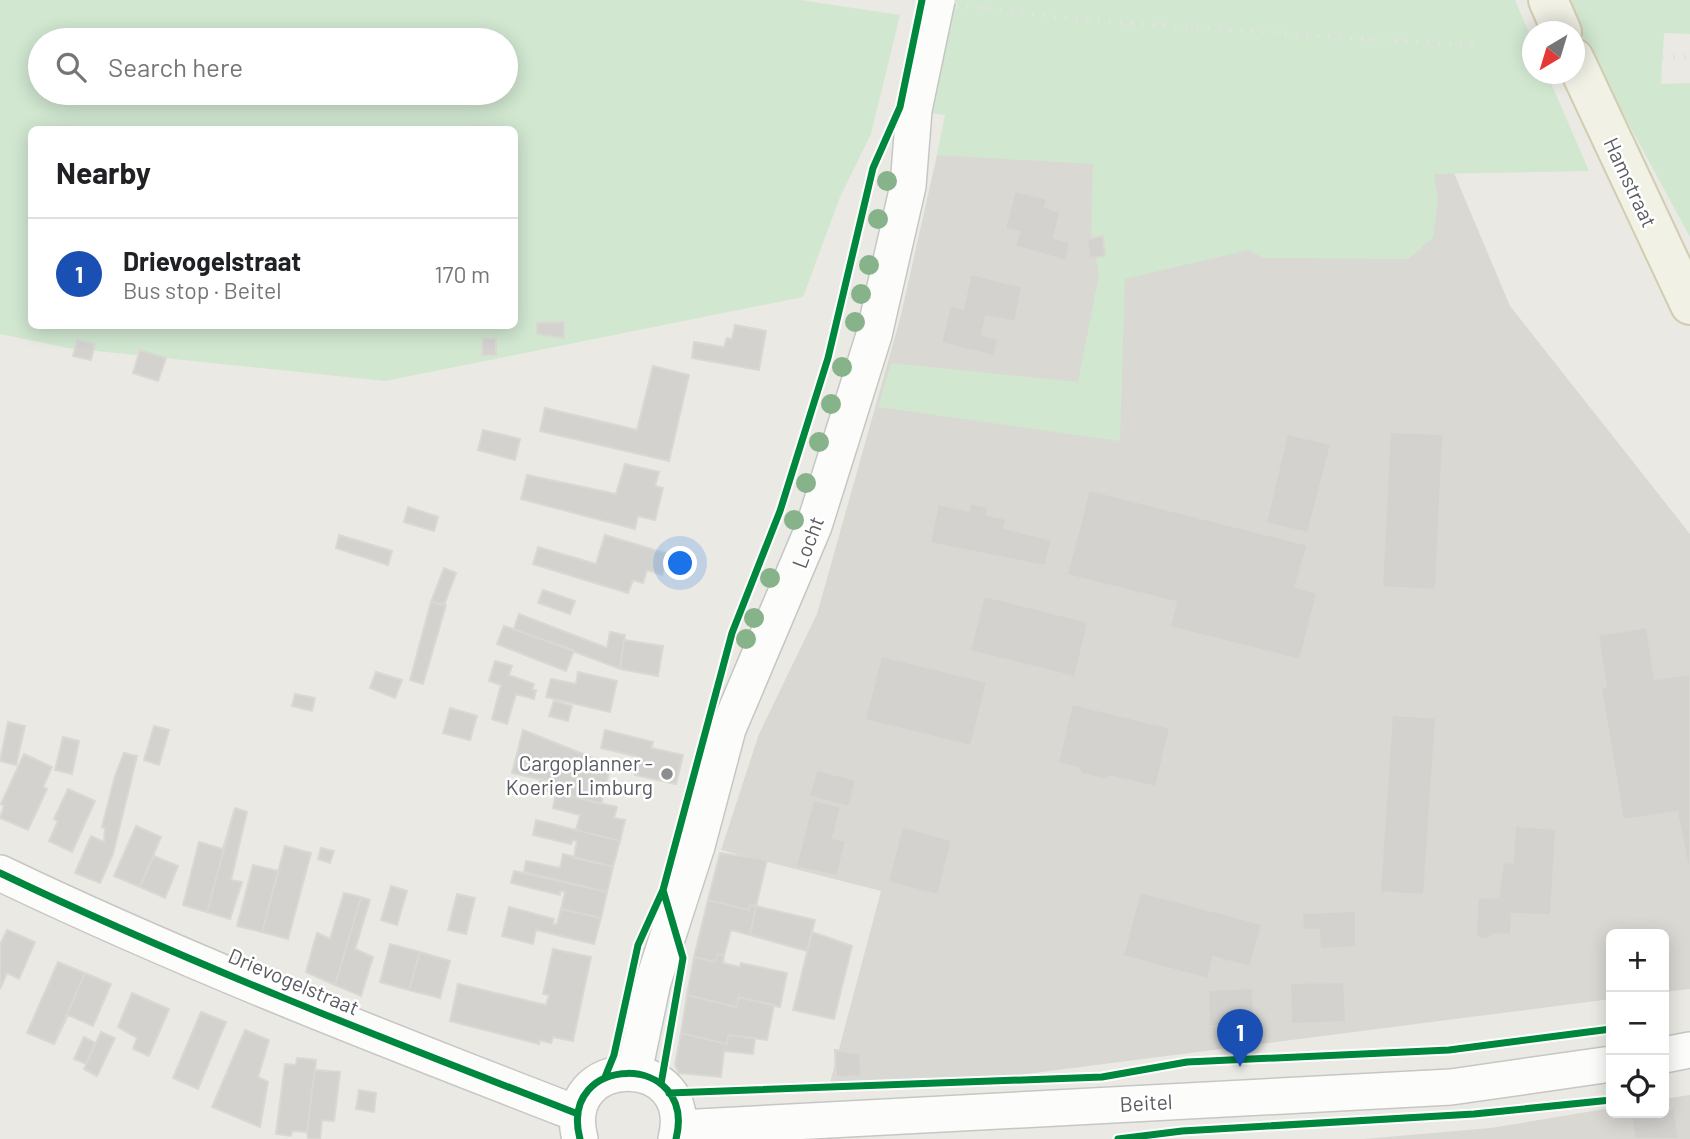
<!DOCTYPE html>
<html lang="en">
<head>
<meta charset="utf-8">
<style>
  body { margin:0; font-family:Barlow,sans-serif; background:#f2f2f2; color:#202124 }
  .controls { position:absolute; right:21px; bottom:21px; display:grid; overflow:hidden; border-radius:10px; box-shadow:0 4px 18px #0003 }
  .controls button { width:63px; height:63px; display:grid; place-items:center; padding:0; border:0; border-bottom:2px solid #e0e0e0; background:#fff; color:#202124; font:35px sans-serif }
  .compass { position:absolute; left:1522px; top:21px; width:63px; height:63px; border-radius:50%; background:#fff; box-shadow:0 4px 18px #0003; rotate:218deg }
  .you { position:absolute; left:681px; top:564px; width:24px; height:24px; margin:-18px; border:5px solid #fff; border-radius:50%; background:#1a73e8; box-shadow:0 0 0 10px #1a73e833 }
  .badge { display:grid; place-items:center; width:46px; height:46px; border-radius:50%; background:#8c8d8f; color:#fff; font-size:23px; font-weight:700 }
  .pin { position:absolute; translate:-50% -58px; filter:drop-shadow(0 2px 4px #0008) }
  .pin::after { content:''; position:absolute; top:37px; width:24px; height:21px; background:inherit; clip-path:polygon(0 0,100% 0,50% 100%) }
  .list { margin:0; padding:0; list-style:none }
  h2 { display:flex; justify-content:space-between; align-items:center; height:91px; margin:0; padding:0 28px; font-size:30px }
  h2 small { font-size:23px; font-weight:400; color:#757577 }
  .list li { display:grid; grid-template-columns:46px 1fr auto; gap:21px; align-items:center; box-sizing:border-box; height:112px; padding:0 28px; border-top:2px solid #e0e0e0 }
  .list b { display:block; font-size:26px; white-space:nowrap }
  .list p { margin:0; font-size:23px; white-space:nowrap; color:#757577 }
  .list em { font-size:23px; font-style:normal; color:#757577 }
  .icon { flex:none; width:38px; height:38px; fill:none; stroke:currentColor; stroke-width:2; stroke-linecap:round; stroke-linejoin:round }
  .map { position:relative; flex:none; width:1690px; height:1139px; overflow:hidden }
  .search { position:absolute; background:#fff; box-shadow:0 4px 18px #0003; left:28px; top:28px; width:490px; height:77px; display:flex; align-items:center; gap:18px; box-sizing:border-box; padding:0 24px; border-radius:38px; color:#757577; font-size:26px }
  .panel { position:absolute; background:#fff; box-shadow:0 4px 18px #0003; left:28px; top:126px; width:490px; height:203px; border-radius:10px }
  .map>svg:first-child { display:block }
  .industrial { fill:#d9d8d3 }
  .green { fill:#d1e7d0; fill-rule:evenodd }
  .building { fill:#d3d2ce; stroke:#d9d8d2; stroke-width:2 }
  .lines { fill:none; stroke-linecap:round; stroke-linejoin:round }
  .minor-casing { stroke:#c6c7c5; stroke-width:38 }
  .major-casing { stroke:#d2ccb0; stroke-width:42 }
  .minor { stroke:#fcfcfb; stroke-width:35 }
  .major { stroke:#f2f1e6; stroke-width:38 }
  .rail { stroke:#e2e2e1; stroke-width:5; stroke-dasharray:2 9; stroke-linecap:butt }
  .minor-bridge-casing { stroke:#c6c7c5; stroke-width:38; stroke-linecap:butt }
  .minor-bridge { stroke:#fcfcfb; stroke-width:35 }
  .cycleway-casing { stroke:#fff; stroke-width:11 }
  .cycleway { stroke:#00873e; stroke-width:7 }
  .tree { fill:#86b389 }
  .poi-dot { fill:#8c8d8f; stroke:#fff; stroke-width:2.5 }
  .labels { text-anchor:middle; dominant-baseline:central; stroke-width:5; stroke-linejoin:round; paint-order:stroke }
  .street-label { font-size:21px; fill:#595c62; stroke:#fff }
  .poi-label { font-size:21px; fill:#595c62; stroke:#fff; text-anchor:end }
</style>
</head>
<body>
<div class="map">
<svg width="1690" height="1139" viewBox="0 0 1690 1139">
  <rect width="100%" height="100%" fill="#eae9e3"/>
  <path class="industrial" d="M937,155L1454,173L1510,306L1690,534V989L1664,992V934H1611V999L979,1080L830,1083L881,891L721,850L759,734L817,614L900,319Z
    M1690,1095V1139H1363L1491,1128L1611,1108V1113H1664V1099Z"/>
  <path class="green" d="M0,0H800L900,15L871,134L840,197L803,297L385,381L68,348L0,334ZM40,40H506V93H40ZM32,130H514V326H32Z
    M947,0H1515L1532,40V74H1547L1589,171L1434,174L1438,200L1433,238L1408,259L1263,258L1249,250L1125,279L1120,441L878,407L891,363L1078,382L1099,275L1091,233L1093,164L937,155L945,115L922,112Z
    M1566,0H1690V34L1664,33L1661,84L1690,83V237L1587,47Z"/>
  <path class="building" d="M1015,191L1047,199L1045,207L1060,212L1054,238L1070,242L1066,261L1015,246L1019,232L1005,229Z
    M1103,236L1105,256L1090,258L1087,239Z
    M971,274L1022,287L1015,322L986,316L982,335L998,339L994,356L941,343L950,306L963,309Z
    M564,322V338L537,334V323Z
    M735,325L766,331L759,370L692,358L694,342L724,347L727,338L732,339Z
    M483,339H496V355H482Z
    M77,340L95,344L91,360L73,356Z
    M140,350L166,358L158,381L133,373Z
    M653,366L689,375L669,461L540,431L545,408L637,430Z
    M483,430L520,439L515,460L478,450Z
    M1390,432L1443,434L1436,590L1382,587Z
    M1287,434L1331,444L1308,533L1266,523Z
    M625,464L659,472L655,486L663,488L655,520L638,516L635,529L521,499L527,475L616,494Z
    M1089,490L1308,545L1295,587L1317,593L1300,660L1170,627L1176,602L1067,575Z
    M970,503L988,507L987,515L1006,519L1004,528L1052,540L1045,566L930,543L938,504L969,511Z
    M408,507L438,517L434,531L404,522Z
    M339,535L392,551L388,565L336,548Z
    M605,535L668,554L662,575L647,570L643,583L633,580L628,593L533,564L538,547L596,564Z
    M444,568L456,573L444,605L431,602Z
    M543,590L575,601L570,614L538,603Z
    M984,596L1088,622L1075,677L970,651Z
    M431,602L446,605L423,684L410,680Z
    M519,614L607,648L610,632L625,635L620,669L514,629Z
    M504,626L574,650L566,671L497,644Z
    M1647,627L1655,679L1690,674V876L1677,812L1623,820L1601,688L1606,687L1598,635Z
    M624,640L663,646L658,676L620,669Z
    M881,656L987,682L971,746L865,720Z
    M495,661L512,666L509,675L534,684L532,690H536L534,699L516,694L507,724L492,719L501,685L489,681Z
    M376,672L402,680L395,698L370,688Z
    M578,672L617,681L610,712L546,697L551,679L576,684Z
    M295,694L315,698L312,711L292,706Z
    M554,701L572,706L568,721L549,716Z
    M1072,704L1170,728L1156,787L1109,776L1108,780L1082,774L1078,768L1058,763Z
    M450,708L477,716L470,740L443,733Z
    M1392,715L1436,718L1424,895L1380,892Z
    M8,722L25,726L16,765L0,761Z
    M154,726L169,730L159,765L144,760Z
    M523,730L611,765L601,804L558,793L561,784L512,773Z
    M605,730L653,742L651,748L683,755L676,784L635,775L639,757L601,748Z
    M63,737L79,741L72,774L55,770Z
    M124,753L137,756L113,854L100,883L75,873L91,836L104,842L105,828L102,827L115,776Z
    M24,754L52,767L43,787L47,789L28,830L0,818L4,806L1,804Z
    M817,770L856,780L849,807L809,796Z
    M540,779L561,784L558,793L538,789Z
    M68,789L95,801L72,852L49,841L58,821L54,819Z
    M556,793L617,807L614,818L625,820L620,841L576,830L580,815L553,808Z
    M813,800L841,807L833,838L846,841L837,876L796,867Z
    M235,808L207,912L183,905L199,842L223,849Z
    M235,808L247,812L231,880L242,882L230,919L207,912Z
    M536,820L620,841L613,867L574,858L577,841L573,840L571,844L533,835Z
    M136,826L161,837L140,887L114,876Z
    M1515,826L1556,829L1551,915L1512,914L1511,935L1494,934L1488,939H1481L1476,934L1478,897L1498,898L1503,862L1513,863Z
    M902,827L952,840L938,895L888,882Z
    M285,846L311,853L288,939L262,932Z
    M321,848L334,851L330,863L318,859Z
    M720,853L767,860L756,906L750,905L749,910L708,900Z
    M563,854L613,867L607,892L524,872L526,861L560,868Z
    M154,856L178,866L165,898L140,887Z
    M253,865L278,871L262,932L237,926Z
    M514,871L607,892L601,918L561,909L565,892L560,891V895L511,883Z
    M391,886L407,891L397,925L381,920Z
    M1140,892L1262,924L1250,967L1213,957L1208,979L1123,956Z
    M344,893L361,897L335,985L306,972L317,933L330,939Z
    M457,894L475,898L466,934L448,930Z
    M361,897L370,900L355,949L373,957L361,996L335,985Z
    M708,900L749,910L750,905L756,906L750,935L731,930L724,955L718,954L715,962L694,957Z
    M756,906L815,920L807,951L750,935Z
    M509,907L554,919L553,924H557L561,909L601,918L594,944L536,930L533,944L502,936Z
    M1356,911V947L1320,949L1319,930H1303L1302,913Z
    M7,930L35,942L19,979L7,973L0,989V945Z
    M812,932L852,946L834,1019L793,1010Z
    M390,944L420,952L409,990L380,982Z
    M553,949L591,957L573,1041L553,1037L551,1043L540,1040L539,1044L450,1021L458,984L546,1005L549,995L543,994Z
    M420,952L450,961L440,998L409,990Z
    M718,954L724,955L723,963L740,967L741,963L787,973L780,1007L739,997L736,1007L687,995L694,957L715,962Z
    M58,962L85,973L54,1044L27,1033Z
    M85,973L111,984L93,1026L68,1015L54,1044Z
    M1344,982L1346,1022L1291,1024L1290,983Z
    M1253,988L1254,1025L1209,1026L1208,990Z
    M132,993L169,1009L149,1056L133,1049L137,1038L118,1027Z
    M687,995L736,1007L739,997L774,1005L767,1040L728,1035L727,1044L681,1033Z
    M201,1012L226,1022L198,1089L173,1078Z
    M245,1030L269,1040L258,1077L268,1082L260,1127L212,1107Z
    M101,1032L115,1038L97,1076L84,1069Z
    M681,1033L727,1044L728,1035L755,1038L753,1054L724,1051L721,1077L679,1073L675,1065Z
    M84,1037L95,1043L86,1064L74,1059Z
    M835,1050L860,1054L861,1076L836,1077Z
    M297,1058L316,1060L307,1132L292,1131L291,1136L276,1134L285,1064L296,1065Z
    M316,1060L315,1070L340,1072L334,1121L322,1120L320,1139H308L307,1132Z
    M359,1090L376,1093L374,1112L356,1109Z
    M1674,1108L1679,1139H1635L1631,1115L1664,1113V1110Z"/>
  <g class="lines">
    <defs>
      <path id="minor" d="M0,873C188,963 384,1039 578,1114
        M1664,1055L1690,1050
        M634,1072L653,982L697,846L728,729L814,526L874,335L908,186L914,110
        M679,1128L1451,1087L1611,1064
        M580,1139C557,1052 698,1051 676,1139"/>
      <path id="major" d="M1548,0L1562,32
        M1574,58L1690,305"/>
    </defs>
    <use href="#minor" class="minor-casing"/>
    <use href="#major" class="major-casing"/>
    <use href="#minor" class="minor"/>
    <use href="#major" class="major"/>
    <path class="rail" d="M912,0L1094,21L1479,46
      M1662,57H1690"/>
    <defs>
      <path id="minor-bridge" d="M914,110L937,0"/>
    </defs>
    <use href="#minor-bridge" class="minor-bridge-casing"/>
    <use href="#minor-bridge" class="minor-bridge"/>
    <defs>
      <path id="cycleway" d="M0,873C188,963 384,1039 578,1114
        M605,1077L614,1055L638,945L663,890L732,633L780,511L828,358L873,168L900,107L922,0
        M661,1084L683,958L663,890
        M669,1093L1102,1077L1187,1062L1449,1050L1611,1029
        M580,1139C557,1052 698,1051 676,1139
        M1118,1139L1182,1131L1474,1114L1611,1100"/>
    </defs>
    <use href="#cycleway" class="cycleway-casing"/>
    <use href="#cycleway" class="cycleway"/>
  </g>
  <g class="tree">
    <circle cx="887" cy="181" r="10"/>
    <circle cx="878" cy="219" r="10"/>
    <circle cx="869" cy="265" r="10"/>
    <circle cx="861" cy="294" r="10"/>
    <circle cx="855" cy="322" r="10"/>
    <circle cx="842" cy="367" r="10"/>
    <circle cx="831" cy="404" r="10"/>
    <circle cx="819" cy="442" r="10"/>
    <circle cx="806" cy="483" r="10"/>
    <circle cx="794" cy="520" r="10"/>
    <circle cx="770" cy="578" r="10"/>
    <circle cx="754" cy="618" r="10"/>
    <circle cx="746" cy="639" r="10"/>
  </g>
  <circle class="poi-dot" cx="667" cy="774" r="7"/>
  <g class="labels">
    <g class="street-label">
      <text transform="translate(1631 182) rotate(65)">Hamstraat</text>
      <text transform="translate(807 542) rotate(-69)">Locht</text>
      <text transform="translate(294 981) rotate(23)">Drievogelstraat</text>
      <text transform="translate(1146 1102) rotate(-3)">Beitel</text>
    </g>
    <g class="poi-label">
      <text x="653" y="762">Cargoplanner -<tspan x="653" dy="24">Koerier Limburg</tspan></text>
    </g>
  </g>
</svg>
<div class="controls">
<button>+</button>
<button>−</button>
<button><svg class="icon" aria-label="locate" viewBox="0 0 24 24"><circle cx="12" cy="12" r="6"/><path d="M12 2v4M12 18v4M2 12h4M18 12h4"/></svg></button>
</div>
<svg class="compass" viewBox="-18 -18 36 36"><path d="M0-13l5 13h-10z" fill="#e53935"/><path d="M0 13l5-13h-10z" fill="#757577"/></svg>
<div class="you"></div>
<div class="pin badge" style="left:1240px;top:1067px;background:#1a4fb4">1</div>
<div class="search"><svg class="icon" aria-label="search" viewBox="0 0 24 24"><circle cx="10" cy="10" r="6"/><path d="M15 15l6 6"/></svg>Search here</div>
<section class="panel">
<h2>Nearby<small></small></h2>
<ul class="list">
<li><span class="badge" style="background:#1a4fb4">1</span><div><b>Drievogelstraat</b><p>Bus stop · Beitel</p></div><em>170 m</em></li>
</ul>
</section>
</div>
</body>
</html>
